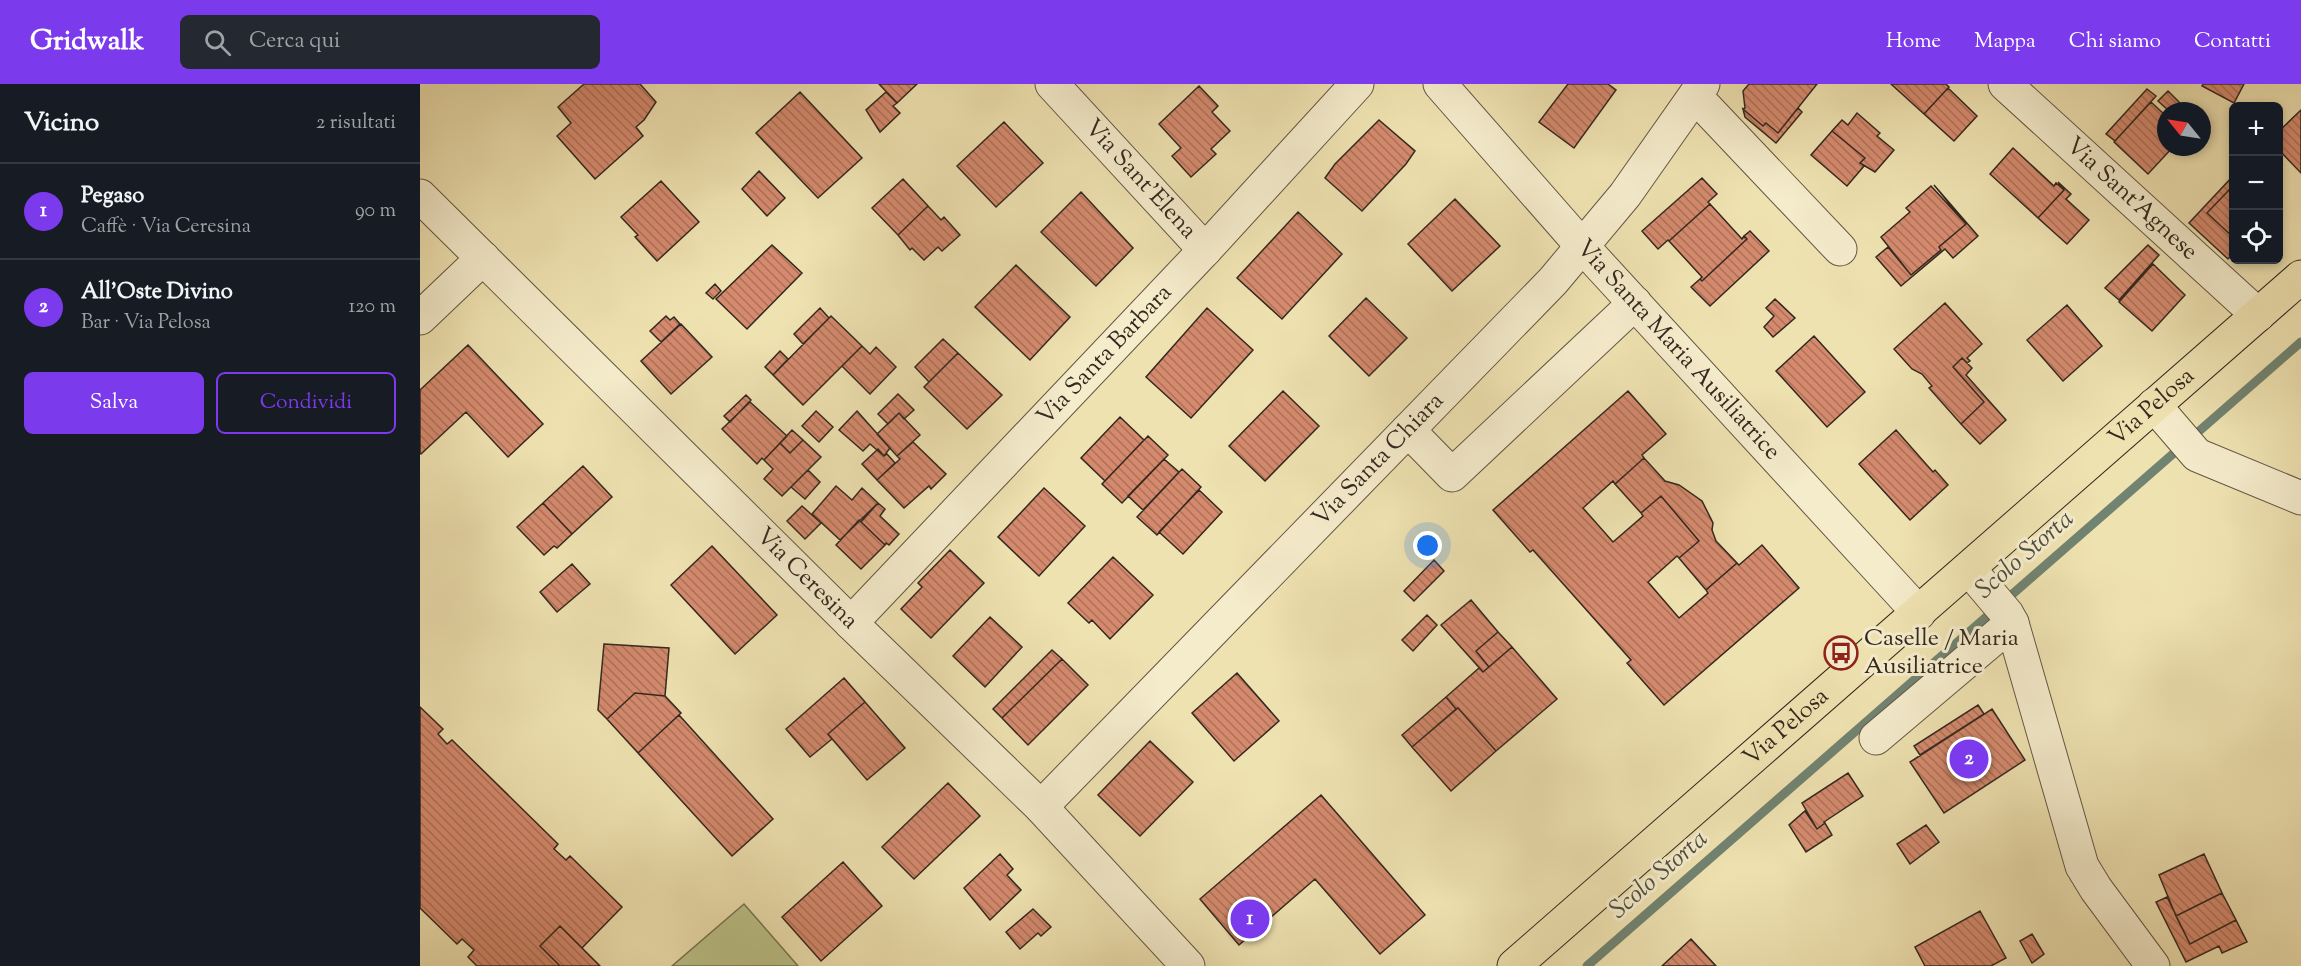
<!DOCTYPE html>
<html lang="it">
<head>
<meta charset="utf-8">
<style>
  body { margin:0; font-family:"Sorts Mill Goudy",serif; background:#242831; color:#f1f3f6 }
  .controls { position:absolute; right:18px; top:18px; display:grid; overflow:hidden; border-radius:9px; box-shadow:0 3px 9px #0003 }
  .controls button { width:54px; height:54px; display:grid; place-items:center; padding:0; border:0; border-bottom:2px solid #363941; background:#171b24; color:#f1f3f6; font:30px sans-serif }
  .compass { position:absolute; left:1737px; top:18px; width:54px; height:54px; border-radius:50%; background:#171b24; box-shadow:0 3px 9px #0003; rotate:300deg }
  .you { position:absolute; left:1008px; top:462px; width:21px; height:21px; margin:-15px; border:4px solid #fff; border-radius:50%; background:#1a73e8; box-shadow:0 0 0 9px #1a73e833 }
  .badge { display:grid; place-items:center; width:39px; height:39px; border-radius:50%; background:#7c3aed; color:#fff; font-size:20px; font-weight:700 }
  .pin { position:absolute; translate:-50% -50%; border:3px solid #fff; box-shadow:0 2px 6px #0006 }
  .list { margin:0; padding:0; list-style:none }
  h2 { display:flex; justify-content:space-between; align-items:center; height:78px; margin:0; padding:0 24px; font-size:26px }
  h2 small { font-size:20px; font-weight:400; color:#9ea1a6 }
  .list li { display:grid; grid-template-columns:39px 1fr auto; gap:18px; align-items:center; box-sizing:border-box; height:96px; padding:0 24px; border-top:2px solid #363941 }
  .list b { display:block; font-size:22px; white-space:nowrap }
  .list p { margin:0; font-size:20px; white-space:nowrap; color:#9ea1a6 }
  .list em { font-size:20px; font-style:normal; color:#9ea1a6 }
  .actions { display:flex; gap:12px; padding:18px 24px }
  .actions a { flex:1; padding:14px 0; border:2px solid #7c3aed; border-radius:9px; text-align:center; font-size:21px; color:#7c3aed }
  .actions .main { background:#7c3aed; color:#fff }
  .icon { flex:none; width:33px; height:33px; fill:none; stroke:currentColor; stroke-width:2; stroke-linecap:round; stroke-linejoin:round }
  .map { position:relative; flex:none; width:1881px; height:882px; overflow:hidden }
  header { display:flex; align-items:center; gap:36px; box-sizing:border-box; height:84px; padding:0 30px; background:#7c3aed; color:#fff }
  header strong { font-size:28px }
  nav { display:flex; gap:33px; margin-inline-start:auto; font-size:21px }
  .search { width:420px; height:54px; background:#242831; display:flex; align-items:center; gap:15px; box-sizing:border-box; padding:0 21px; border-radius:9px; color:#9ea1a6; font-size:22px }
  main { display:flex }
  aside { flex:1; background:#171b24 }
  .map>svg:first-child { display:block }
  .garden { fill:#bcc289; stroke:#787554; stroke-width:1.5 }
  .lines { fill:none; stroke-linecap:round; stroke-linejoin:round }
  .stream { stroke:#718371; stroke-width:9 }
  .building { fill:url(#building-back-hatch); stroke:#33281f; stroke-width:1.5 }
  .minor-casing { stroke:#625644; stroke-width:35 }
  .major-casing { stroke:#33281f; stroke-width:35 }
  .minor { stroke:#f5eccc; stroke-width:33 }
  .major { stroke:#efe2b1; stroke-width:33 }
  .labels { text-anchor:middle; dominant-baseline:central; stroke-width:6; stroke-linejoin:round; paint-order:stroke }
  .street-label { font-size:24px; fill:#33281f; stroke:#f5eccc }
  .poi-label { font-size:24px; fill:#33281f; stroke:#f5eccc; text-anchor:start }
  .water-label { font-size:26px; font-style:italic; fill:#4d4e41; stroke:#f5eccc }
</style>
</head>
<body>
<header>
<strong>Gridwalk</strong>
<div class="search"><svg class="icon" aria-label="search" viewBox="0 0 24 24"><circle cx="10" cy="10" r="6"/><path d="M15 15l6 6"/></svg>Cerca qui</div>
<nav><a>Home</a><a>Mappa</a><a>Chi siamo</a><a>Contatti</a></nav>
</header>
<main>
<aside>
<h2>Vicino<small>2 risultati</small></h2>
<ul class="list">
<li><span class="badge">1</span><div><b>Pegaso</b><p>Caffè · Via Ceresina</p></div><em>90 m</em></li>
<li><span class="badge">2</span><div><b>All'Oste Divino</b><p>Bar · Via Pelosa</p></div><em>120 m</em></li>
</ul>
<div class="actions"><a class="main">Salva</a><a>Condividi</a></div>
</aside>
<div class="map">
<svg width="1881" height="882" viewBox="0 0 1881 882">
  <defs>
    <pattern id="building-back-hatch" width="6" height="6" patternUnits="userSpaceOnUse" patternTransform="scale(1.5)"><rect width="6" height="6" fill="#d58a6e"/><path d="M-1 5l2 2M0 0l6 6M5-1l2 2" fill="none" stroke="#ad715a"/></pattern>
  </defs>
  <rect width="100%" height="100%" fill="#efe2b1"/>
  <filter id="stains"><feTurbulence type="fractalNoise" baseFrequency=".00333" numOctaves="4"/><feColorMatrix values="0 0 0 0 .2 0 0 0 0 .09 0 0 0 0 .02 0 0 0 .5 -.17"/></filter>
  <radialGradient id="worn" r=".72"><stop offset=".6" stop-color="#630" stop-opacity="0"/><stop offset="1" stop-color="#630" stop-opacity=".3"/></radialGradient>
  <path class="garden" d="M324,820L378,882H252Z"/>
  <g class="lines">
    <path class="stream" d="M1167,882L1881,258"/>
  </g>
  <path class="building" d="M164,0H220L236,18L224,36L216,43L223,52L175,95L137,52L151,39L138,23Z
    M459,0H497L477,19Z
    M1148,0H1188L1196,6L1154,64L1119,38Z
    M1329,0H1397L1358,49L1346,39L1343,42L1323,25L1325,24L1323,7Z
    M1471,0H1526L1529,3L1504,30Z
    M1783,0H1824L1814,19L1782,2Z
    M779,2L798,22L792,28L810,47L791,65L796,70L771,93L752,72L761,64L739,40Z
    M1528,4L1557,32L1534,57L1504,30Z
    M1727,5L1736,12L1695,57L1686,50Z
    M1748,7L1768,27H1749L1738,17Z
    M380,8L442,74L398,114L336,49Z
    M466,8L477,19L473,22L480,29L460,48L446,26Z
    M1731,18L1746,32V63H1753L1728,90L1694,58Z
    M1378,24L1382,28L1356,59L1325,33L1323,25L1343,42L1346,39L1358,49Z
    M1881,26V89L1858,65V48Z
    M1437,29L1460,49L1457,52L1474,66L1455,88L1440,79L1445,74L1412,47L1422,36L1428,41Z
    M959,36L995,67L986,80L942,127L905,94L915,80Z
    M584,38L623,79L576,123L537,82Z
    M1412,47L1445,74L1440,79L1444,82L1427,102L1391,71Z
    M1593,64L1634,102L1636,99L1644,106L1618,134L1570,90Z
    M339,87L365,114L347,132L322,105Z
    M1814,91V110L1809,106L1787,129L1814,154V168L1808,175L1769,139Z
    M1282,94L1297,110L1288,118L1290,120L1249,157L1248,156L1238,165L1222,147Z
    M483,95L508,122L478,151L452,124Z
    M241,97L279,138L237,177L215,153L218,151L201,133Z
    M1638,98L1651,110L1646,115L1669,136L1647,160L1618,134L1644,106Z
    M1514,101L1558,152L1533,174L1525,165L1481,202L1456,173L1468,163L1491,191L1521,166L1519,163L1546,140Z
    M1511,102L1546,140L1519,163L1521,166L1491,191L1461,153L1490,128L1486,124Z
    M1809,106L1814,110V154L1787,129Z
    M661,108L713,164L676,202L621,148Z
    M1035,115L1080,162L1032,207L988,160Z
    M1290,120L1322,155L1324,152L1327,155L1282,197L1280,195L1282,193L1249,157Z
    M508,122L521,136L524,133L540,151L522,167L518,163L504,176L492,164L490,166L478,151Z
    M878,128L922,170L862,235L817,194Z
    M1330,147L1349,167L1290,222L1271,203L1280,195L1282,197L1327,155L1324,152Z
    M352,161L382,189L327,245L296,215Z
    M1728,161L1739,171L1699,216L1685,204Z
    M1733,180L1765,211L1732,247L1699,218Z
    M596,181L650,233L610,276L555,223Z
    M295,200L301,207L293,215L286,209Z
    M946,214L987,254L949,292L909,252Z
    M1355,215L1375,234L1353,253L1344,243L1354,232L1346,224Z
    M1525,219L1562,260L1547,274L1550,277L1547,279L1542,274L1533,283L1564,318L1541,340L1509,304L1512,302L1502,290L1492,285L1474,265Z
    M1647,221L1682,262L1643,297L1607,256Z
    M400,224L409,234L383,260L374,250Z
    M787,224L833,266L771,334L726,293Z
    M246,232L250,236L254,233L260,240L241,258L230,247Z
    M411,232L442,262L383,321L353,291Z
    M261,240L292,273L251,310L221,277Z
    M1394,252L1445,308L1407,343L1356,287Z
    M523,255L538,269L509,298L495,283Z
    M48,261L123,340L88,373L46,328L1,370L0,369V306Z
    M442,262L450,270L456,263L476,283L450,310L422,282Z
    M360,267L368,275L353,291L345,283Z
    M538,269L582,311L547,345L504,303Z
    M1542,274L1552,284L1546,291L1586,336L1560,360L1541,340L1564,318L1533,283Z
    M863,307L899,342L845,397L809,362Z
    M1208,307L1246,350L1222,371L1224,374L1195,400L1193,397L1163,424L1193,458L1223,432L1221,429L1241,412L1279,457L1259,474L1257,472L1228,498L1259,534L1288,509L1286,506L1317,479L1319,481L1342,461L1379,504L1244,621L1207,579L1211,576L1113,466L1110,468L1073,426Z
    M478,310L494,326L484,335L479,329L468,340L458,330Z
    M326,311L331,316L310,338L304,332Z
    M330,318L367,352L344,376L342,374L337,380L302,345Z
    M396,327L413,343L399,358L382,342Z
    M437,327L470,364L464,372L450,360L443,367L419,346Z
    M479,329L500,351L477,372L457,350Z
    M700,333L724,356L685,397L661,374Z
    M372,346L383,356L370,369L360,359Z
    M1476,346L1513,388L1515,386L1528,401L1490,436L1439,380Z
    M728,352L748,371L702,419L682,400Z
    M383,356L401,373L362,412L344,395L353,385L344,376L360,359L370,369Z
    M493,358L526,390L511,405L509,402L484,424L457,396L480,375L477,372Z
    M458,365L464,372L467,370L475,379L457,396L442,380Z
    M1224,374L1245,397L1259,401L1282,417L1293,439L1292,446L1296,457L1317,479L1286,506L1259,474L1279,457L1241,412L1221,429L1195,400Z
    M744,375L759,388L723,426L708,412Z
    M163,382L192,413L152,450L123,419Z
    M762,385L781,403L737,451L717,433Z
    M388,386L400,398L385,415L371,403Z
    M416,402L432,416L442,404L458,419L420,456L392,430Z
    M624,404L665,442L619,492L578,453Z
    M779,406L802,428L763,470L739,448Z
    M123,419L152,450L137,464L134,462L124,471L97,443Z
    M458,419L465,425L460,432L479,450L469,461L466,459L465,461L441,438Z
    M382,422L401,439L385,455L367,437Z
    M439,436L465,461L441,485L416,461Z
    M292,462L357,531L315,570L251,501Z
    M530,466L564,499L511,554L481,525L502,503L498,499Z
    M693,473L733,511L690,555L672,536L669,539L648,519Z
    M1014,476L1024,487L994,517L984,507Z
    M152,480L170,500L137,528L120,508Z
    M1051,516L1078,548L1056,567L1069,583L1063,588L1021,541Z
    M1007,531L1017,541L993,567L982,556Z
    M570,533L602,563L565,603L533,572Z
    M1078,548L1092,563L1069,583L1056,567Z
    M184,560L249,564L245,612L215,609L187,635L178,626Z
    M1092,563L1137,615L1076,667L1038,624L1036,625L1026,613L1059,584L1063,588Z
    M632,566L642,575L582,634L573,625Z
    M642,575L668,601L608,661L582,634Z
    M817,589L859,637L814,677L772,629Z
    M424,594L445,618L408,650L412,655L390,673L366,645Z
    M215,609L245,612L261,629L218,669L187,635Z
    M1026,613L1036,625L992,663L982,651Z
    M445,618L485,664L447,696L408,650Z
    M1558,621L1564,630L1500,671L1494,662Z
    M0,623L23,645L18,650L27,660L32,656L138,760L134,765L146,776L150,772L202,823L162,864L140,842L120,862L140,882H57L48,873L54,866L42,855L37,860L0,824Z
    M1038,624L1076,667L1031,707L992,663Z
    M1572,625L1605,676L1524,729L1490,678Z
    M259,631L353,735L312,772L218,669Z
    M730,657L773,698L720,752L678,711Z
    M1428,689L1443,712L1404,738L1405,739L1397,745L1382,719Z
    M528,699L560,732L494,795L462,763Z
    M901,711L1005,831L960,870L895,795L819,861L780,815Z
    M1385,727L1397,745L1405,739L1412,751L1386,768L1369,741Z
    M1506,741L1519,758L1490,780L1477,760Z
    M580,770L593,785L587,791L601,806L570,836L544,804Z
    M1784,770L1802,809L1756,832L1739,791Z
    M423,778L462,822L401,877L362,833Z
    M1802,809L1816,836L1770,860L1756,832Z
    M1747,813L1770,860L1816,836L1827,858L1802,869L1799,862L1766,878L1736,818Z
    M613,825L631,843L621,852L618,849L600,865L586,848Z
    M1560,827L1586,874L1571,882H1505L1495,863Z
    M140,842L180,882H140L120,862Z
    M1612,850L1624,870L1612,879L1600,857Z
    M1271,855L1296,882H1242Z"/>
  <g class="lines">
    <defs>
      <g id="minor">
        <path id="s1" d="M632,0L785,166"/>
        <path id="s2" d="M1020,0L1162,162L1499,529"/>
        <path id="s3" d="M1585,0L1838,231"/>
        <path d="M1275,12L1420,165"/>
        <path id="s4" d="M0,112L431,539L621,723L768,882"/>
        <path d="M0,234L63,174"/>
        <path d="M1734,321L1777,371L1881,414"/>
        <path d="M988,346L1032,391L1215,219"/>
        <path d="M1549,485L1587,530L1592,539L1662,782L1676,805L1733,882"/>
        <path id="s5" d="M431,539L785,166L937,0"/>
        <path d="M1456,654L1592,539"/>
        <path id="s6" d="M621,723L1133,197L1205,111L1283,0"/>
      </g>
      <g id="major">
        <path id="s7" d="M1094,882L1881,193"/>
      </g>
    </defs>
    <use href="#minor" class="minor-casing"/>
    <use href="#major" class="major-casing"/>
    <use href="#minor" class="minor"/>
    <use href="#major" class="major"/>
  </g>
  <defs>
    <symbol id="bus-ring" viewBox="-11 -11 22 22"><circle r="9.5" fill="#f5eccc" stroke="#8f2418" stroke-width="1.5"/><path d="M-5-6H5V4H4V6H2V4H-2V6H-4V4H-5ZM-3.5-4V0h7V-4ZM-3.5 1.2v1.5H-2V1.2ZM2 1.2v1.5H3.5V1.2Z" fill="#8f2418"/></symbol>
  </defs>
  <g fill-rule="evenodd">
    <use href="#bus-ring" x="1402" y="550" width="38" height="38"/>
  </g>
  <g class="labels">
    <g class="street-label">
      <text stroke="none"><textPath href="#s1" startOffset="130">Via Sant'Elena</textPath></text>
      <text stroke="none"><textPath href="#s3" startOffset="171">Via Sant'Agnese</textPath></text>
      <text stroke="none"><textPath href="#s2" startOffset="357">Via Santa Maria Ausiliatrice</textPath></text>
      <text stroke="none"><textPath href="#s5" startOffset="369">Via Santa Barbara</textPath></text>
      <text stroke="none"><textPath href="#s7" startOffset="848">Via Pelosa</textPath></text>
      <text stroke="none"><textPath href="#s6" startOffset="484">Via Santa Chiara</textPath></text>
      <text stroke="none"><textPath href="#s4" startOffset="544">Via Ceresina</textPath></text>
      <text stroke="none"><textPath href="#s7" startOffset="362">Via Pelosa</textPath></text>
    </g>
    <g class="poi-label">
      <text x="1444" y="555">Caselle / Maria<tspan x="1444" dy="28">Ausiliatrice</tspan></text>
    </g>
    <g class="water-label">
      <text transform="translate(1605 471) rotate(-41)">Scolo Storta</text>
      <text transform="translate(1239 791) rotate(-41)">Scolo Storta</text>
    </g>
  </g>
  <rect width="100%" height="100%" filter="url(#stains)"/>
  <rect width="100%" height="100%" fill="url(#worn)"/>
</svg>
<div class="controls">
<button>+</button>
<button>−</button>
<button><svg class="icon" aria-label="locate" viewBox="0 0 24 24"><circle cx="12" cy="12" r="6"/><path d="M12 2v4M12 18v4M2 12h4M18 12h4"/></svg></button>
</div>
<svg class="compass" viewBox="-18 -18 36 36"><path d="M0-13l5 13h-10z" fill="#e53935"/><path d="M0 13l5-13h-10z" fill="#9ea1a6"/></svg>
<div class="you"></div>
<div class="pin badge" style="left:830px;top:835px">1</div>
<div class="pin badge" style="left:1549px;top:675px">2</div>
</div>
</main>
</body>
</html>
